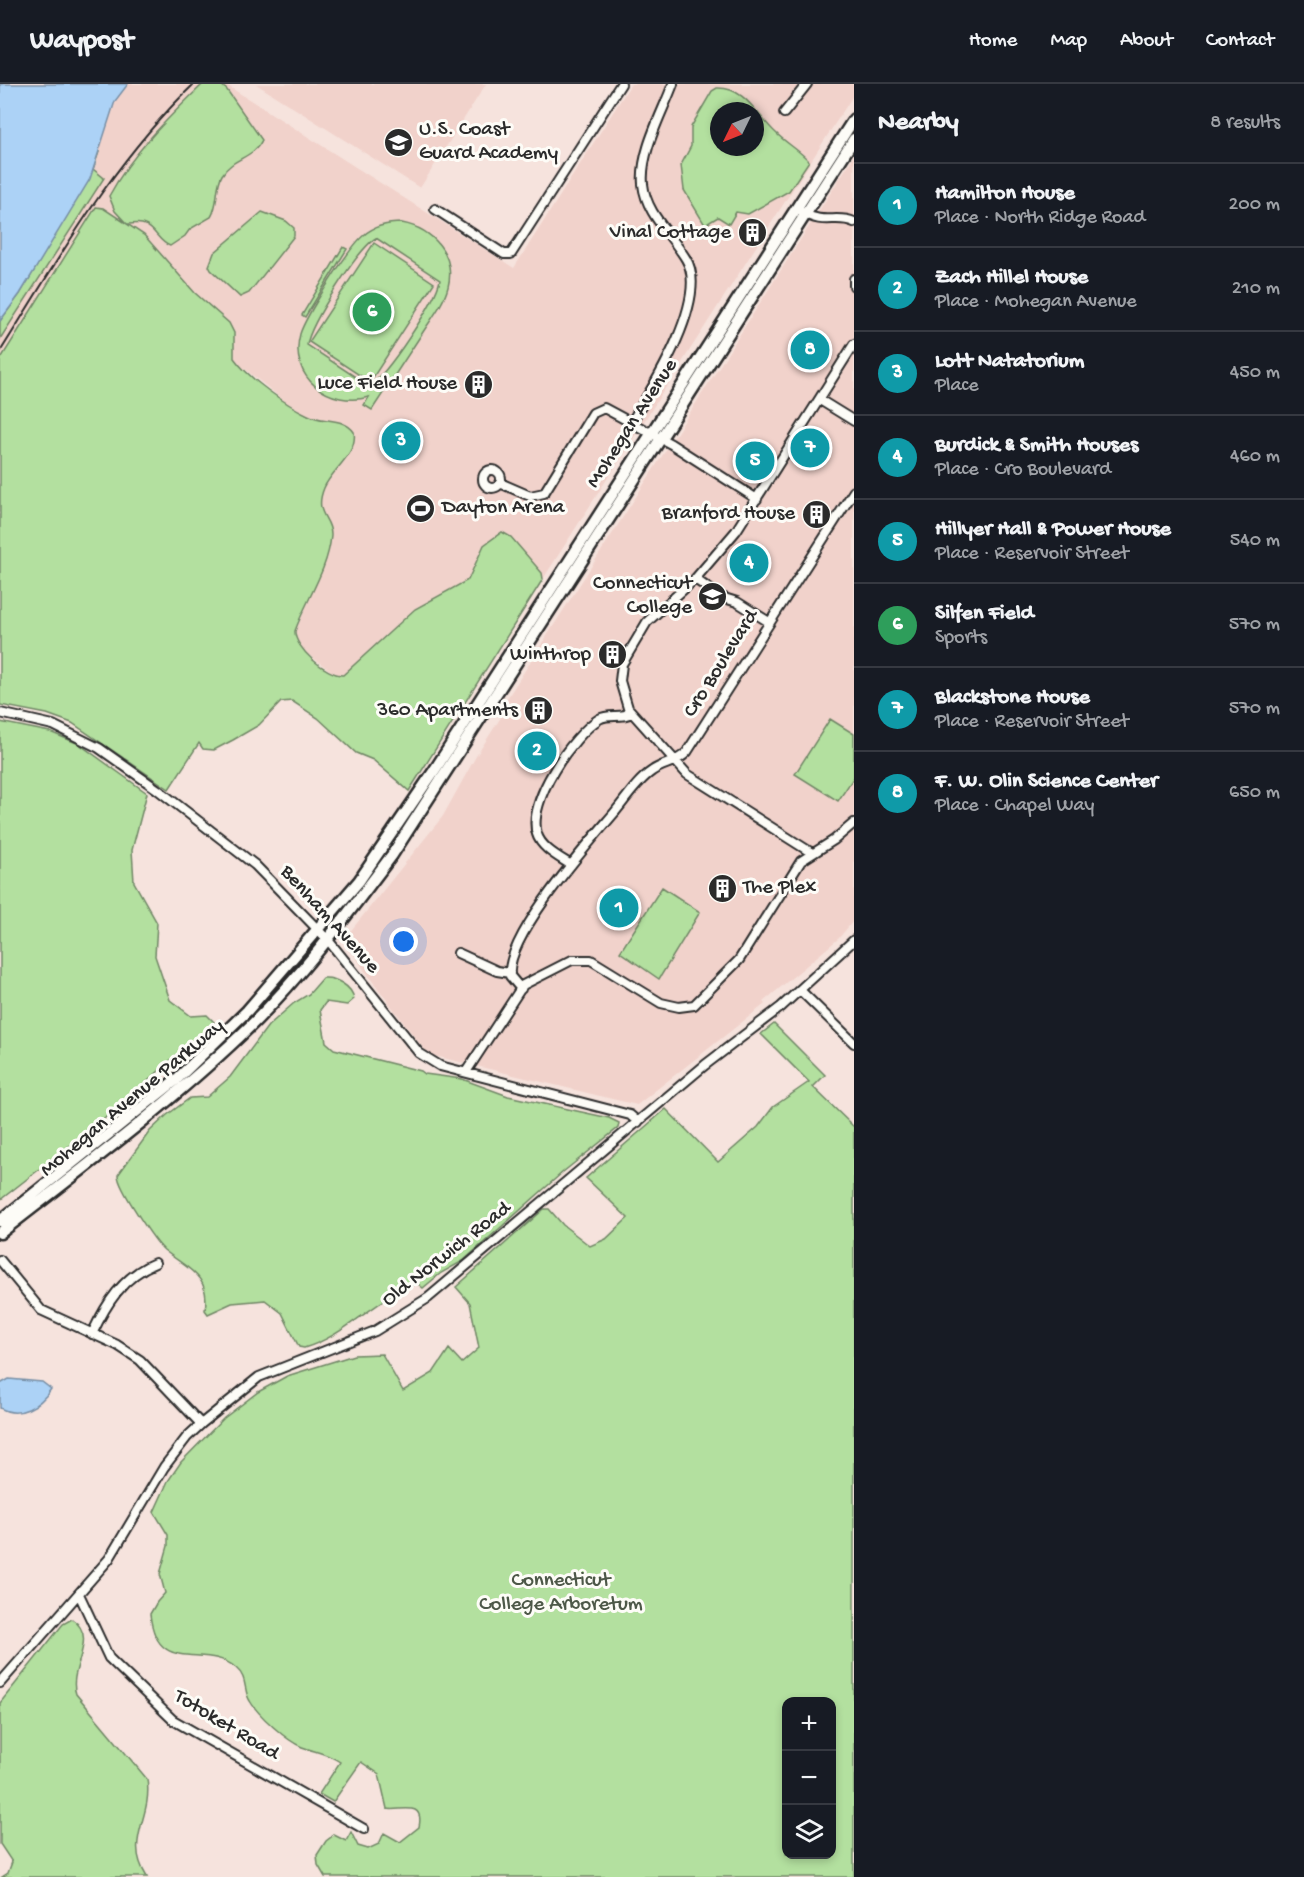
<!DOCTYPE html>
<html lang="en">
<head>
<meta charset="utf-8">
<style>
  body { margin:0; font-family:"Gochi Hand",sans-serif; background:#20242c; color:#f1f3f6 }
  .controls { position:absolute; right:18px; bottom:18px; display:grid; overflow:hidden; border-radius:12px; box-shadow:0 3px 9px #0003 }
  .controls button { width:54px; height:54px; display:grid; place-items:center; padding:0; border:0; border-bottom:2px solid #363941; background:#171b24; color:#f1f3f6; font:30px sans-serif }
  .compass { position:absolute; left:710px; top:18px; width:54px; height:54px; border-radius:50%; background:#171b24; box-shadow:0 3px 9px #0003; rotate:227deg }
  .you { position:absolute; left:404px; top:858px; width:21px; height:21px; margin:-15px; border:4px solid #fff; border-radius:50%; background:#1a73e8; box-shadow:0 0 0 9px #1a73e833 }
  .badge { display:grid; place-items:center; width:39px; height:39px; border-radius:50%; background:#98999b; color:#fff; font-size:20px; font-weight:700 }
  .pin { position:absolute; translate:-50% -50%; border:3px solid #fff; box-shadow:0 2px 6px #0006 }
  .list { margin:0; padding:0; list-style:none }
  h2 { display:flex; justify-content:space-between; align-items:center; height:78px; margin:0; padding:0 24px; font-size:26px }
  h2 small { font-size:20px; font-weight:400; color:#9ea1a6 }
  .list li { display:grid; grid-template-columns:39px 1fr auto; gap:18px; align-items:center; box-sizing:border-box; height:84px; padding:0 24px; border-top:2px solid #363941 }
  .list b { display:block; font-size:22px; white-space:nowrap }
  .list p { margin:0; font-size:20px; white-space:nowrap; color:#9ea1a6 }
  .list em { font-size:20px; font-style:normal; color:#9ea1a6 }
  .icon { flex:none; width:33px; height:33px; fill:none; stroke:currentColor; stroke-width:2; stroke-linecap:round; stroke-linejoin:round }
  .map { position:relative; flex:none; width:854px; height:1793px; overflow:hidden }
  header { display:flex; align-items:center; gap:36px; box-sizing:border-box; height:84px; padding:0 30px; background:#171b24; border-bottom:2px solid #363941 }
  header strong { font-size:28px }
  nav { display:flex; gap:33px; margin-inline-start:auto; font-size:21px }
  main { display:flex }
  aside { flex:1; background:#171b24 }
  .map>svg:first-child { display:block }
  .built { fill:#f1d2cb; fill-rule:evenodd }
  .green { fill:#b3e09f; stroke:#6f8665; stroke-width:1.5; fill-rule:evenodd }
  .water { fill:#acd2f6; stroke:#788fa5; stroke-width:1.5 }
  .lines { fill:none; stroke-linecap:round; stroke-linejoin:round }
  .minor-casing { stroke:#2b2b2b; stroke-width:12 }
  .highway-casing { stroke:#2b2b2b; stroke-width:15 }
  .minor { stroke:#fdfcf7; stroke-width:8 }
  .highway { stroke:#fdfcf7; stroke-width:10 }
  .rail { stroke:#2b2b2b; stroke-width:2 }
  .labels { text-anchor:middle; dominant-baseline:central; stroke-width:6; stroke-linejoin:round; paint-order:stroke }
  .poi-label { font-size:21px; fill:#2b2b2b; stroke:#fdfcf7; text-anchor:end }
  .street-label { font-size:21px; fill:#2b2b2b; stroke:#fdfcf7 }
  .park-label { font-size:21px; fill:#4d5848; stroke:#fdfcf7 }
</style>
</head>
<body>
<header>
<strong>Waypost</strong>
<nav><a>Home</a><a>Map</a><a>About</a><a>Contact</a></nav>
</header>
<main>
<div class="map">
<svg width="854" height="1793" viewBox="0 0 854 1793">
  <rect width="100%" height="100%" fill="#f6e3dd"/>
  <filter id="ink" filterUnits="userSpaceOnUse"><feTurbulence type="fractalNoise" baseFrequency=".0167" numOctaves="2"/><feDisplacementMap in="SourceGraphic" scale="12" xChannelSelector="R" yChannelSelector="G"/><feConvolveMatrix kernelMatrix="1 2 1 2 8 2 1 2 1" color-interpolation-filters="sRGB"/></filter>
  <g filter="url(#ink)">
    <path class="built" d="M128,0H225L514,184L631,0H854V10L543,495L511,453L502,448L484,461L468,496L415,525L343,591L338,592L303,567L296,558L295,547L323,484L329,462L330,447L321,426L320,415L326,400L352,364L355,354L332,337L311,333L287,319L240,281L234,274V249L229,239L195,209L144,151L114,131L0,276V255L103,94L93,83L115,17ZM719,27H755V63H719Z
      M256,0H486L420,104Z
      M854,72V836L838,855L763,918L765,920L637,1021L431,971L423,964L364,886L345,854L443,732L475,674L510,619L506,616Z"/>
    <path class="green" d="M203,0H220L227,6L262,56C254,74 232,74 222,91C215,103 219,120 211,133L190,145L185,152L170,162C158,158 155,143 142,140C138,139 132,140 127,140L115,127L109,112C132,69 169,33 203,0Z
      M717,4C746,3 757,32 776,49C786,59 799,66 809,77L789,107L748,130L736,128L729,140L718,133L705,141L684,106L681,81L691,62V43L712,7ZM719,27H755V63H719Z
      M90,64L99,68L93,85L104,94L0,255V237L20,210L54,153Z
      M96,123L103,124L144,151L195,209L229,239L234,249V274C249,295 285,320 308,331C323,339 344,333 354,348C358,370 332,385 324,404C313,431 332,433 331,452C328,486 306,516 295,547C294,564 327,592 343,591L415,525L468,496L484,461L502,448L511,453L542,489L543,495L409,707L373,676L356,669L318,634L292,617L281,618L259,641L233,656L214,666L203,665L199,659L169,705L72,639L47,630L0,621V276Z
      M262,128L286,137L294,144V152L249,209L240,213L211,186L209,182L214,169Z
      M402,139C433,145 456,171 448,203C444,219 432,234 423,248C406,274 389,300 372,326L364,321L369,313C330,324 288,294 300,250C305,233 350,162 364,151C375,141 388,139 402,139ZM376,154L440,196C436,217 387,291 369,302L307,261C310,240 358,165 376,154Z
      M374,159L434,199L370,298L309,258Z
      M343,163L347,165L305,233L302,231Z
      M830,635L854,650V693L838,717L795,690Z
      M0,638L50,648L79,660L147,709L132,766L134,798L157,839L155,872L170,916L191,932L207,931L214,938L211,947L200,958L175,972L123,1020L0,1116Z
      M662,803L700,828L659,895L620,868Z
      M323,894C335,893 352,902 354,915L347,921L326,918L320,926L326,958L334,965L421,987L425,990L462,995L508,1012L609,1034L619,1039L618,1044L563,1088L463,1177L441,1189L423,1204L417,1199C376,1214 346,1252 304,1264L299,1263L282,1229L265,1216L232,1219L208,1230L205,1226C211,1191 187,1185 164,1166C154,1157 118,1103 118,1091L150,1047L167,1031L190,1014L207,1013L230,993L268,942L294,919L309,910Z
      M774,940L825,991L813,1003L854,1043V1793H325L318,1781L317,1771L326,1757L334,1751L346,1757L351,1748L358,1762L368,1765L379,1760L384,1749L400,1758L419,1743C425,1715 399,1728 387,1725L379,1690L361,1678L333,1718L319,1710L340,1678C327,1669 315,1668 302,1663C287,1657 258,1631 250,1617C243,1606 248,1594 236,1584C205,1557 157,1594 150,1530L157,1518L165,1509L160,1490L168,1462V1451L154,1428L168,1397L181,1378L224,1334L258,1308L287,1292L354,1271L382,1270L403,1307L433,1289L449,1265L462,1279L479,1264L470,1219L456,1203L544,1125H549L563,1141L590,1162L606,1155L628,1134L586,1094L666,1025L718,1078L758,1043L773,1023L809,998L761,950ZM786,1618H832V1770H786Z
      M72,1535C100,1554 67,1585 76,1610L147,1695C153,1735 123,1755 147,1793H2L8,1789L12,1778L0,1760V1619L63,1540Z"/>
    <path class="water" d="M0,0H128L115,17L90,95L20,210L0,237Z
      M9,1295L42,1298L51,1305C40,1322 19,1335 0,1324V1300Z"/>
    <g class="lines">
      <defs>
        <path id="minor" d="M784,29L807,0
          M435,125L504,170H511L621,0
          M802,128C824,142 836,130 854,138
          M854,195V202
          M820,316L854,337
          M631,339C652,305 710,214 686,175C671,150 646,130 643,100C640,68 662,30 673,0
          M483 395a9 9 0 1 1 18 0a9 9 0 1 1-18 0Z
          M500,399L530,412L544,409L593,329L604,324L671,360L757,415
          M695,495L721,513L737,518L769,538
          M0,629L53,641L99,664L157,705L255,781L328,856L419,969L440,982L630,1031L638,1038
          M812,769L687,690L628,624L620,597L622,580L647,538L695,495L736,447L854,260
          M571,781C559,773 541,764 537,750C527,717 572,652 599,635C609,629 621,635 631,629
          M458,869L497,887L510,889
          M521,905L510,892C505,853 589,759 615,728C626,715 637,697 652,687C663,679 677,679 687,668L854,407
          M800,906L854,959
          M466,988L523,901L572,876H591L661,919L679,923L694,921L739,876L801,777L834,756L854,739
          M0,1176L41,1226L117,1261L140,1276L201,1340
          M92,1250C106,1220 123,1192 155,1179
          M79,1510L109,1574L173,1636L364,1745
          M0,1599L109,1475L164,1383L187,1353L201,1340L259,1293L375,1247L428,1214L705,981L781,923L854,856"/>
        <path id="highway" d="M0,1137L177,995L247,927L359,797L434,687L854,35
          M0,1149C82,1085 164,1024 240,952C297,898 345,834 392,771L854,55"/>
      </defs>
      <use href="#minor" class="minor-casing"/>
      <use href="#highway" class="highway-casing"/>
      <use href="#minor" class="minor"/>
      <use href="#highway" class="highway"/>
      <path class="rail" d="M0,268C59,174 113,77 194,0"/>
    </g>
  </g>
  <defs>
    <symbol id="university-disc" viewBox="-11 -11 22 22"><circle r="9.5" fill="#2b2b2b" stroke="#fdfcf7"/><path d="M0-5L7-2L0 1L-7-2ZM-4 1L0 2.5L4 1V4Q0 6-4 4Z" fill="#fff"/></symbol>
    <symbol id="building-disc" viewBox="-11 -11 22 22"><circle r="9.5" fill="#2b2b2b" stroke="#fdfcf7"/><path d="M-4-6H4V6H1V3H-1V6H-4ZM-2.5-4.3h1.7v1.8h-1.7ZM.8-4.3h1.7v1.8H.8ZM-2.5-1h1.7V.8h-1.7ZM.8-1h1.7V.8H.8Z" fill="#fff"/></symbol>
    <symbol id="stadium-disc" viewBox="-11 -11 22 22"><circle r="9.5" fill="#2b2b2b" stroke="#fdfcf7"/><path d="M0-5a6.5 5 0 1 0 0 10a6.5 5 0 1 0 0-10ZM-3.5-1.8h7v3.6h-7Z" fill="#fff"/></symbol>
  </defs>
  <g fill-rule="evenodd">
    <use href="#university-disc" x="382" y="42" width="33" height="33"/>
    <use href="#building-disc" x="736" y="132" width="33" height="33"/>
    <use href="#building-disc" x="462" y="284" width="33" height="33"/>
    <use href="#stadium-disc" x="404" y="408" width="33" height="33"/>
    <use href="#building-disc" x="800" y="414" width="33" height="33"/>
    <use href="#university-disc" x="696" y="496" width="33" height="33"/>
    <use href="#building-disc" x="596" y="554" width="33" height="33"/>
    <use href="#building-disc" x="522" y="610" width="33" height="33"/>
    <use href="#building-disc" x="706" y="788" width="33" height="33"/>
  </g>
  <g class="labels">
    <g class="poi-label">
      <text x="419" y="46" text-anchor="start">U.S. Coast<tspan x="419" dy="24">Guard Academy</tspan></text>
      <text x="731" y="149">Vinal Cottage</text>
      <text x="457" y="300">Luce Field House</text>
      <text x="442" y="424" text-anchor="start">Dayton Arena</text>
      <text x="795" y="430">Branford House</text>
      <text x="692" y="500">Connecticut<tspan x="692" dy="24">College</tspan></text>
      <text x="591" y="571">Winthrop</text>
      <text x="518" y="627">360 Apartments</text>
      <text x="743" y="804" text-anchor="start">The Plex</text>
    </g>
    <g class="street-label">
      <text transform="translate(633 340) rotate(-57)">Mohegan Avenue</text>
      <text transform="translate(722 580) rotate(-58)">Cro Boulevard</text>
      <text transform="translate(329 836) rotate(48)">Benham Avenue</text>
      <text transform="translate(133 1015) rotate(-40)">Mohegan Avenue Parkway</text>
      <text transform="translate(447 1171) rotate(-38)">Old Norwich Road</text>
      <text transform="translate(226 1642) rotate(31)">Totoket Road</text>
    </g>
    <g class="park-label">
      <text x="561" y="1497">Connecticut<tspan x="561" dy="24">College Arboretum</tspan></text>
    </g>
  </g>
</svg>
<div class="controls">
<button>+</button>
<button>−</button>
<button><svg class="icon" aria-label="layers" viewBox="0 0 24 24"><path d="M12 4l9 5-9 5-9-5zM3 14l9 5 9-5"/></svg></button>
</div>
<svg class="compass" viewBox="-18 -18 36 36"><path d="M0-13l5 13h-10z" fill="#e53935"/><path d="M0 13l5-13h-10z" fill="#9ea1a6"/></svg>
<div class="you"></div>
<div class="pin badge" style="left:619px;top:824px;background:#0f9aa8">1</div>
<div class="pin badge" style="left:537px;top:667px;background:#0f9aa8">2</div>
<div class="pin badge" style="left:401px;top:357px;background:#0f9aa8">3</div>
<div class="pin badge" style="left:749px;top:479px;background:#0f9aa8">4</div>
<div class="pin badge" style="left:755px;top:377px;background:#0f9aa8">5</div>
<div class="pin badge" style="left:372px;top:228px;background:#2e9e5b">6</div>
<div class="pin badge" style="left:810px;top:364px;background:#0f9aa8">7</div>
<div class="pin badge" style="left:810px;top:266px;background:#0f9aa8">8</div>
</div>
<aside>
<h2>Nearby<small>8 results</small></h2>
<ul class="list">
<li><span class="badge" style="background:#0f9aa8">1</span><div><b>Hamilton House</b><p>Place · North Ridge Road</p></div><em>200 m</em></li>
<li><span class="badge" style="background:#0f9aa8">2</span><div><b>Zach Hillel House</b><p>Place · Mohegan Avenue</p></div><em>210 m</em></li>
<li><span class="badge" style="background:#0f9aa8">3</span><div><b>Lott Natatorium</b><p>Place</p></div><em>450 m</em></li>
<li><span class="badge" style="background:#0f9aa8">4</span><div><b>Burdick &amp; Smith Houses</b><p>Place · Cro Boulevard</p></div><em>460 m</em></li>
<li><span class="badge" style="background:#0f9aa8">5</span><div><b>Hillyer Hall &amp; Power House</b><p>Place · Reservoir Street</p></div><em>540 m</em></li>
<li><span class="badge" style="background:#2e9e5b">6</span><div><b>Silfen Field</b><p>Sports</p></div><em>570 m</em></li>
<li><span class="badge" style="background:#0f9aa8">7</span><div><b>Blackstone House</b><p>Place · Reservoir Street</p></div><em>570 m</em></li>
<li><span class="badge" style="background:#0f9aa8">8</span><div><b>F. W. Olin Science Center</b><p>Place · Chapel Way</p></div><em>650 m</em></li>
</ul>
</aside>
</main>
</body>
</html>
